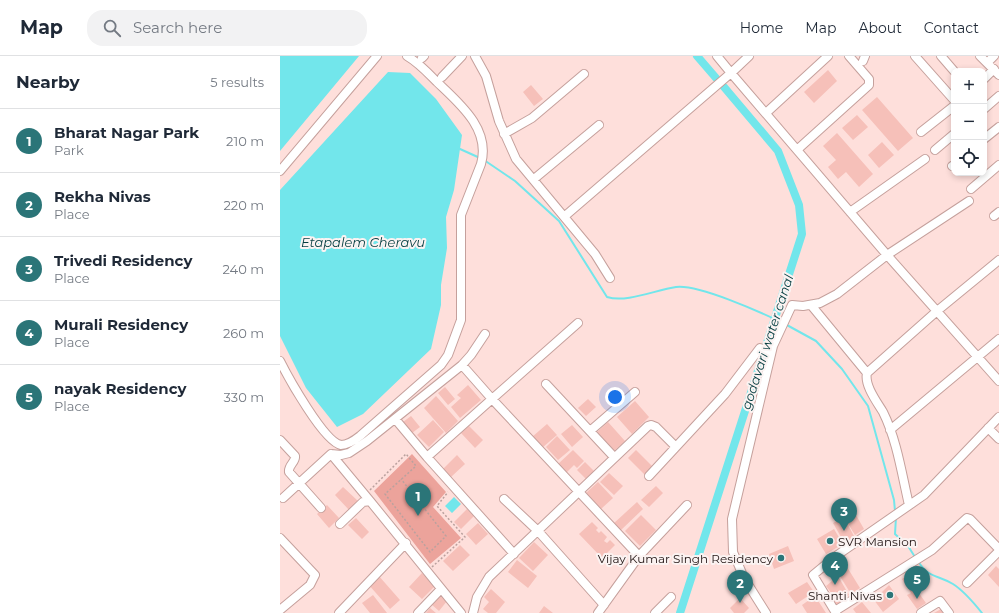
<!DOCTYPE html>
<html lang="en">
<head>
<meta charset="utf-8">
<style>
  body { margin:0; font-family:Montserrat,sans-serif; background:#f2f2f3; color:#1f2937 }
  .controls { position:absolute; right:12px; top:12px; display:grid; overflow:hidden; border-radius:8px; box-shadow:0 2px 6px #0003 }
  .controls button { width:36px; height:36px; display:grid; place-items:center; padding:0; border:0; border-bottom:1px solid #e0e1e3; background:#fff; color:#1f2937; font:20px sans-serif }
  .you { position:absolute; left:335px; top:341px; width:14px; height:14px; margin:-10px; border:3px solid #fff; border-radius:50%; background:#1a73e8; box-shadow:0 0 0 6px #1a73e833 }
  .badge { display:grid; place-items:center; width:26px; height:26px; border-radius:50%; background:#2b7578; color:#fff; font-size:13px; font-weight:700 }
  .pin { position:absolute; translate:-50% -33px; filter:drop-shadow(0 1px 2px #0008) }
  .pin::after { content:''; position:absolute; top:21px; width:14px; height:12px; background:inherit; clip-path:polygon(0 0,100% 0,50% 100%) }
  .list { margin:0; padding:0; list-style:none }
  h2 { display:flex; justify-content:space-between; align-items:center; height:52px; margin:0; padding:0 16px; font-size:17px }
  h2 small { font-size:13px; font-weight:400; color:#747a83 }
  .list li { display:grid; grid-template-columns:26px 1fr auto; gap:12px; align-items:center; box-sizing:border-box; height:64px; padding:0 16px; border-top:1px solid #e0e1e3 }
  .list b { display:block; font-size:15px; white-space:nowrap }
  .list p { margin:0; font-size:13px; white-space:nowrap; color:#747a83 }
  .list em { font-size:13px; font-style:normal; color:#747a83 }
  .icon { flex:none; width:22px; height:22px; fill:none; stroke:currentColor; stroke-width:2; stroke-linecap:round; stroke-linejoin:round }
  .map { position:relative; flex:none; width:719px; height:557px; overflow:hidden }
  header { display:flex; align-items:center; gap:24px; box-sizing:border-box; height:56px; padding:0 20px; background:#fff; border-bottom:1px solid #e0e1e3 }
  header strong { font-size:19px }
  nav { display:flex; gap:22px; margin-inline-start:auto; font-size:14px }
  .search { width:280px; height:36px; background:#f2f2f3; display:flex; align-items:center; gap:10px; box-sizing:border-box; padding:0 14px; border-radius:16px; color:#747a83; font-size:15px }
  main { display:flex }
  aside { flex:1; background:#fff }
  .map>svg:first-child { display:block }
  .green { fill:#eca39b }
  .water { fill:#72e6eb }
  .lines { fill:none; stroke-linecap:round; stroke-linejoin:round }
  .stream { stroke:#72e6eb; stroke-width:2 }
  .canal { stroke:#72e6eb; stroke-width:8 }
  .building { fill:#f6c0b9 }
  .minor-casing { stroke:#c5a09c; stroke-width:10 }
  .path { stroke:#baa19e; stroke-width:1.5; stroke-dasharray:2 2; stroke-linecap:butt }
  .minor { stroke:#fff; stroke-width:8 }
  .poi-dot { fill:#2b7578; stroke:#fbf3f2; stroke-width:1.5 }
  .labels { text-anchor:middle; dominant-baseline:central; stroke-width:4; stroke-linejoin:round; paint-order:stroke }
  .poi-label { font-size:12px; fill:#201312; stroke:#fbf3f2; text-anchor:end }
  .water-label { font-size:13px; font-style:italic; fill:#043d40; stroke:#fbf3f2 }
</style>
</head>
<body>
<header>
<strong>Map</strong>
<div class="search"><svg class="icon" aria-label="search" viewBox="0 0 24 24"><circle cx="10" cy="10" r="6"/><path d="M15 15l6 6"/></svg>Search here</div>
<nav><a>Home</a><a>Map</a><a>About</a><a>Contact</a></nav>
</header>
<main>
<aside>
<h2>Nearby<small>5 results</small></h2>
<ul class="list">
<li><span class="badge">1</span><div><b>Bharat Nagar Park</b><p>Park</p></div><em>210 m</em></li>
<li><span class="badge">2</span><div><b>Rekha Nivas</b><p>Place</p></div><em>220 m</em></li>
<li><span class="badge">3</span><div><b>Trivedi Residency</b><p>Place</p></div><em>240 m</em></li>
<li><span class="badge">4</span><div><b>Murali Residency</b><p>Place</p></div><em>260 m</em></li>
<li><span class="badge">5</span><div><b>nayak Residency</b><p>Place</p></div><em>330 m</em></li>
</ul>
</aside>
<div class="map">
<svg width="719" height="557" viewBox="0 0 719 557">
  <rect width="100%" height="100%" fill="#fedfdb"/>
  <path class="green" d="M132,398L166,436L153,451L181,482L150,508L94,435Z"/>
  <path class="water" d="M0,0H79L0,95Z
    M108,16L130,17L156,43L182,79L174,134L166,161L167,192L161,229V249L151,293L83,358L57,371L26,332L0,280V134Z
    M174,441L181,448L172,457L165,450Z"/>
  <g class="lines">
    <path class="stream" d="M180,93L200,102
      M204,104L235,125L279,165L327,241C347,247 375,234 396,231C418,228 480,256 501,266
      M505,268L536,285L562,313L588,350L614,444L615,455
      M616,461L615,478L628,490L635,501
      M638,505C648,522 658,519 673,528C684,535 694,547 702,557"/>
    <path class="canal" d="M417,0L436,22
      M400,557L522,178L519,149L498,95L444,31"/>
  </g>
  <path class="building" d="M548,14L557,25L534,47L524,36Z
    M251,29L263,43L254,50L243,36Z
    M597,41L633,82L618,95L582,54Z
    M577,59L588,71L573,84L562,72Z
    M557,77L593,118L579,131L566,116L558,123L548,111L556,104L543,90Z
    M602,86L614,99L599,112L588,99Z
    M188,329L201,344L180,362L171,351L181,342L177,339Z
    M165,331L175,343L168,349L158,337Z
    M156,340L178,365L166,377L144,352Z
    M308,343L316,351L306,360L298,352Z
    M355,345L369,361L352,378L337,361Z
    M131,360L140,371L132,377L123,366Z
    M153,364L164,376L149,391L137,379Z
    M328,366L345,385L333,396L316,377Z
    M267,368L277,379L262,392L252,381Z
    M292,369L303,381L292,391L281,378Z
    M189,370L203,384L195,392L181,377Z
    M277,380L290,394L278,404L266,391Z
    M293,394L304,405L297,412L294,409L285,418L277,409Z
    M356,394L374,412L366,420L348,402Z
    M177,399L185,408L171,421L163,413Z
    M305,406L315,416L307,424L297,414Z
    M329,417L343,430L334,439L320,426Z
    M318,426L333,442L321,453L306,437Z
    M376,430L383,437L369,451L361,444Z
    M63,431L78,445L69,454L55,439Z
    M357,446L363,453L340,475L333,468Z
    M47,449L59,462L49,472L37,458Z
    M572,452L584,473L575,479L562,458Z
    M187,453L194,460L181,473L174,466Z
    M361,459L376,474L360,490L345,475Z
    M564,461L575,482L565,488L553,467Z
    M76,462L89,476L82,483L68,469Z
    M312,466L318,472L316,474L319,477L321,475L327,481L324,485L327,487L330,484L335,489L322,502L299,478Z
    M198,467L208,478L196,489L186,478Z
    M554,473L563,488L546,498L537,483Z
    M254,486L268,499L253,515L239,502Z
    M180,489L190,499L173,515L163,505Z
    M508,490L514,505L494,513L489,498Z
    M562,503L580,532L571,538L553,509Z
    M237,504L257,520L248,532L228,516Z
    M716,510L719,513V531L708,519Z
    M635,514L644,528L636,533L646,547L637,553L627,539L631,537L622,523Z
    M142,517L155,530L142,543L129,531Z
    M98,519L120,544L110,553L88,528Z
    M558,520L569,539L557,549L550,540L560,532L552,538L546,530Z
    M527,526L534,536L516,548L508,537Z
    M609,529L619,543L603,556L594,544Z
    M211,533L225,546L216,557H208L203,553L209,546L204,541Z
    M160,538L167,545L159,555L151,548Z
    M93,539L107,557H90L82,547Z
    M535,540L546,557H527L522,549Z
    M460,542L469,552L464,557H454L450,552Z
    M582,546L591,557H576L573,553Z
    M264,550L273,557H259Z
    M150,552L156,557H146Z
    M661,553L663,557H654Z"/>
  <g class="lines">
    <defs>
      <path id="minor" d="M195,0L206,20L219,65L236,103L315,198L330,222
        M469,0L451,17L607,199L719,325
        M635,0L674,44
        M661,0L674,15
        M700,0L719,19
        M142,2L144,0
        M583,5L585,0
        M707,7L714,0
        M162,21L182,0
        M704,23L714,13
        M704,53L719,40
        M486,57L548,0
        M641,76L674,50
        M224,78L252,62L304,18
        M704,83L719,71
        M518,93L589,29V23L569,0
        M655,94L674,78
        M672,110L674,109
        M0,115L97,0
        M254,123L319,69
        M691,133L719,109
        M570,156L645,103
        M285,160L451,17L437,0
        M714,160L719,156
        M531,249L587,317
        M0,305C8,321 44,386 61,389C68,389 75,384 80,380L161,309L168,299L181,264V159L201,108C211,73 179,47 157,26C147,16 139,7 127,0
        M182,309L191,299L205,278
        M266,328L334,401
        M116,364L147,401
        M708,372L719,383
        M610,374L719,283
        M310,375L355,336
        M0,384L15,400C16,406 8,409 9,416L41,452
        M51,398L90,445
        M369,420L445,338L480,292L487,294L493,290L512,249L523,250L540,247L557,238L607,199L689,145
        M3,442L51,398L61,399L69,397L87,385L182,309L212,343L298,267
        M224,443L258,475L324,549
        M629,449C622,419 617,384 603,356C597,346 584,329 587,317L657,255L719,204
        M60,468L83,446L90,445L181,557
        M0,482L35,519L30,529L0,554
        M234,498L147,401L212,343L359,500
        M687,527L719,495
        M555,555L652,494L687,462L690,463L719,493
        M59,557L126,487
        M138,557L161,533
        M193,557L197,541L209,521L368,370L371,369L376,371L396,391
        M318,557L359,500L407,449
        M375,557L391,541
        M486,557L464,522L453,496L452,463L493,290
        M556,557L533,519L556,500L644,439L719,361
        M641,557L660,545L669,557"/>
    </defs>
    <use href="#minor" class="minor-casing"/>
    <path class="path" d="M90,434L126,398L136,410L105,438L150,496L166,480L121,423
      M152,511L185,481L157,450L168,436"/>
    <use href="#minor" class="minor"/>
  </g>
  <g class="poi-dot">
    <circle cx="550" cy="485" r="4"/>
    <circle cx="501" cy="502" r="4"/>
    <circle cx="610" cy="539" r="4"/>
  </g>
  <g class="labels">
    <g class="poi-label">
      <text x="558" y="485" text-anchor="start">SVR Mansion</text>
      <text x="493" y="502">Vijay Kumar Singh Residency</text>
      <text x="602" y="539">Shanti Nivas</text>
    </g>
    <g class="water-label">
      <text x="83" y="186">Etapalem Cheravu</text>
      <text transform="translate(487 286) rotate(-72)">godavari water canal</text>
    </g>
  </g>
</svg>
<div class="controls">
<button>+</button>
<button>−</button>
<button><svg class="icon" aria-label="locate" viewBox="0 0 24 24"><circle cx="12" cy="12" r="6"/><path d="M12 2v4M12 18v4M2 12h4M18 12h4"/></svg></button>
</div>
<div class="you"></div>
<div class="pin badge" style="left:138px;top:460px">1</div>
<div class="pin badge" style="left:460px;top:547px">2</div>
<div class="pin badge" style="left:564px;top:475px">3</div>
<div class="pin badge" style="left:555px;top:529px">4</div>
<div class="pin badge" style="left:637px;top:543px">5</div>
</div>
</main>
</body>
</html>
